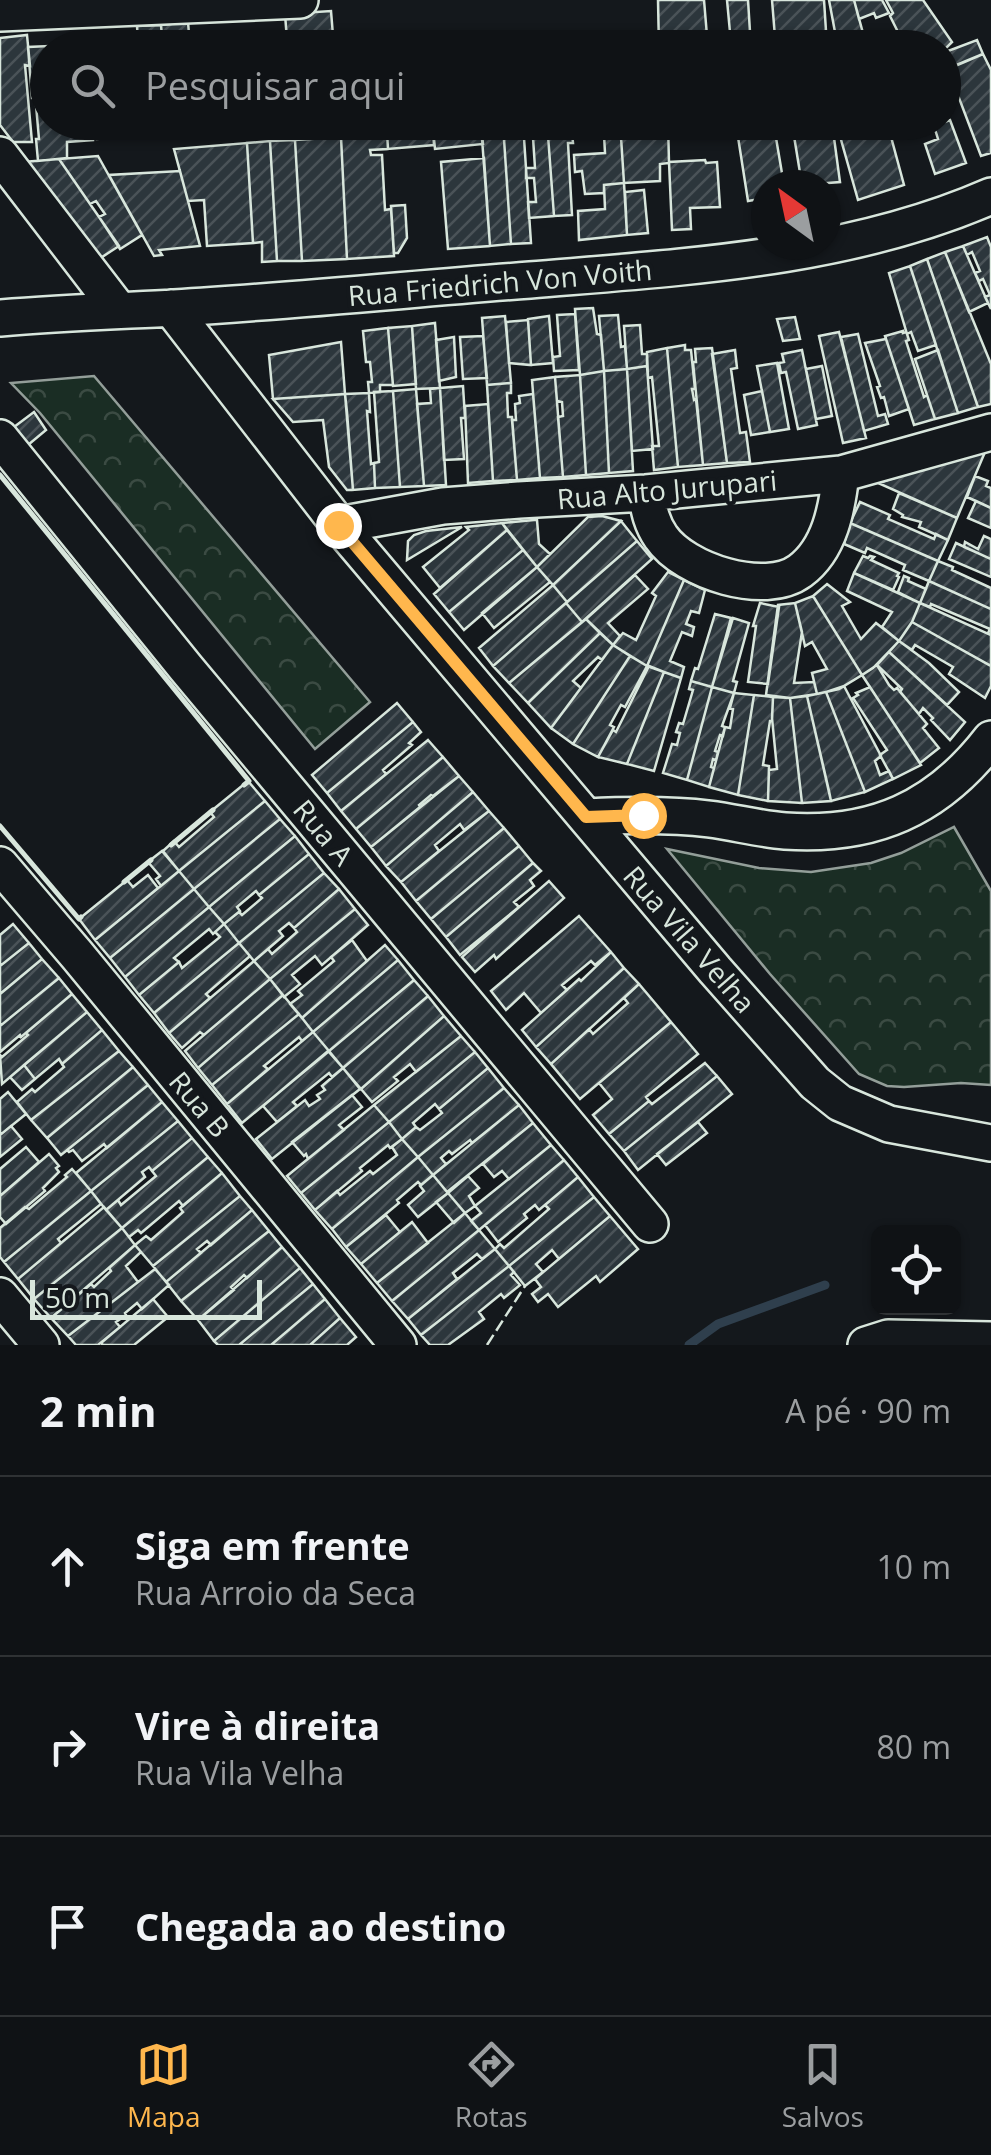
<!DOCTYPE html>
<html lang="pt">
<head>
<meta charset="utf-8">
<style>
  body { margin:0; font-family:"Open Sans",sans-serif; background:#181b1e; color:#f1f3f6 }
  .controls { position:absolute; right:30px; bottom:30px; display:grid; overflow:hidden; border-radius:15px; box-shadow:0 2px 8px #0004 }
  .controls button { width:90px; height:90px; display:grid; place-items:center; padding:0; border:0; border-bottom:2px solid #2f3234; background:#0f1215; color:#f1f3f6; font:50px sans-serif }
  .compass { position:absolute; left:751px; top:170px; width:90px; height:90px; border-radius:50%; background:#0f1215; box-shadow:0 2px 8px #0004; rotate:327deg }
  .scale { position:absolute; left:30px; bottom:25px; width:232px; box-sizing:border-box; padding-left:10px; border:5px solid #d8e6dc; border-top:0; font-size:28px; line-height:35px; white-space:nowrap; color:#d8e6dc; -webkit-text-stroke:8px #14181c; paint-order:stroke }
  .stop { position:absolute; width:30px; height:30px; margin:-22px; border:8px solid #ffb74d; border-radius:50%; background:#fff }
  .stop.end { background:#ffb74d; border-color:#fff; box-shadow:0 2px 10px #0008 }
  .list { margin:0; padding:0; list-style:none }
  h2 { display:flex; justify-content:space-between; align-items:center; height:130px; margin:0; padding:0 40px; font-size:42px }
  h2 small { font-size:32px; font-weight:400; color:#9b9ea0 }
  .list li { display:grid; grid-template-columns:65px 1fr auto; gap:30px; align-items:center; box-sizing:border-box; height:180px; padding:0 40px; border-top:2px solid #2f3234 }
  .list b { display:block; font-size:38px; white-space:nowrap }
  .list p { margin:0; font-size:32px; white-space:nowrap; color:#9b9ea0 }
  .list em { font-size:32px; font-style:normal; color:#9b9ea0 }
  .icon { flex:none; width:55px; height:55px; fill:none; stroke:currentColor; stroke-width:2; stroke-linecap:round; stroke-linejoin:round }
  .map { position:relative; flex:none; width:991px; height:1345px; overflow:hidden }
  .search { position:absolute; background:#0f1215; box-shadow:0 2px 8px #0004; left:30px; right:30px; top:30px; height:110px; display:flex; align-items:center; gap:25px; box-sizing:border-box; padding:0 35px; border-radius:55px; color:#9b9ea0; font-size:38px }
  .sheet { height:670px; background:#0f1215 }
  nav { display:flex; justify-content:space-around; align-items:center; box-sizing:border-box; height:140px; border-top:2px solid #2f3234; background:#0f1215; font-size:28px; color:#9b9ea0 }
  nav a { display:grid; justify-items:center; gap:5px }
  nav .on { color:#ffb74d }
  .map>svg:first-child { display:block }
  .park { fill:url(#park-crowns); stroke:#939e99; stroke-width:2.5 }
  .lines { fill:none; stroke-linecap:round; stroke-linejoin:round }
  .stream { stroke:#2f3f4d; stroke-width:9 }
  .building { fill:url(#building-hatch); stroke:#d8e6dc; stroke-width:2.5 }
  .minor-casing { stroke:#d8e6dc; stroke-width:40 }
  .minor { stroke:#14181c; stroke-width:35 }
  .fence { stroke:#d8e6dc; stroke-width:2.5; stroke-dasharray:12 5; stroke-linecap:butt }
  .wall { stroke:#d8e6dc; stroke-width:5 }
  .route { stroke:#ffb74d; stroke-width:12 }
  .labels { text-anchor:middle; dominant-baseline:central; stroke-width:8; stroke-linejoin:round; paint-order:stroke }
  .street-label { font-size:28px; fill:#d8e6dc; stroke:#14181c }
</style>
</head>
<body>
<div class="map">
<svg width="991" height="1345" viewBox="0 0 991 1345">
  <defs>
    <pattern id="park-crowns" width="20" height="18" patternUnits="userSpaceOnUse" patternTransform="scale(2.5)"><rect width="20" height="18" fill="#1a2d24"/><path d="M2 6a3 3 0 1 1 6 0M12 15a3 3 0 1 1 6 0" fill="none" stroke="#3b4b43"/></pattern>
    <pattern id="building-hatch" width="6" height="6" patternUnits="userSpaceOnUse" patternTransform="scale(2.5)"><rect width="6" height="6" fill="#2c363c"/><path d="M-1 1l2-2M0 6l6-6M5 7l2-2" fill="none" stroke="#4a5358"/></pattern>
  </defs>
  <rect width="100%" height="100%" fill="#14181c"/>
  <path class="park" d="M94,376L370,702L315,749L40,413L11,383Z
    M954,827L991,891V1085L961,1083L904,1087L887,1086L859,1074L770,974L667,849L759,868L811,872L871,863L901,853Z"/>
  <g class="lines">
    <path class="stream" d="M689,1345L718,1324L825,1285"/>
  </g>
  <path class="building" d="M658,0H704L708,48H659Z
    M727,0H748L751,48H726L725,43H731Z
    M772,0H824L826,31L775,37Z
    M829,0H854L867,48H838Z
    M854,0H882L889,13L876,18L874,13L859,19Z
    M886,0H923L952,42L944,50V48H906L890,16L893,13Z
    M331,11L334,48H293V39L287,40L285,14Z
    M188,22L189,34H182L183,48H163L161,25Z
    M161,25L163,48H145L144,41H138L137,26Z
    M27,35L30,66L25,65L32,142H13L0,125V38Z
    M977,40L983,54L954,66L948,51Z
    M49,46L48,97L32,98L28,47Z
    M983,54L991,70V153L981,156L948,69Z
    M48,104V122H92L93,140L67,142V158L38,161L36,139H39L36,105Z
    M950,120L966,163L935,174L925,144L938,139L934,126Z
    M96,122H138V136L97,139Z
    M293,122H340L341,137L295,140Z
    M532,122H547L554,216L529,218L528,202H536L534,178H526V168H535Z
    M547,122H571L573,143H568L572,215L554,216Z
    M571,122H620L624,183L604,185V193L585,194L582,171L575,172L574,155L605,153L604,135L572,137Z
    M620,122H668L669,163L660,164V181L624,183Z
    M860,122H887L904,185L858,200L838,129Z
    M523,123L531,243L511,244L503,124Z
    M832,123L840,182L802,185L793,130Z
    M503,124L511,244L490,246L481,125Z
    M481,125L483,144L435,149L433,129Z
    M433,129L434,145L388,149L387,132Z
    M387,132L388,149L370,150L371,155H382L385,210L391,209L394,256L347,259L341,137Z
    M775,132L784,185H766V198L748,201L738,137Z
    M341,137L347,259L302,261L295,140Z
    M295,140L302,261H277L270,141Z
    M270,141L277,261L262,262V242L253,243L247,143Z
    M247,143L253,243L207,246L204,200L188,201L174,149Z
    M98,156L142,235L120,249L99,217L105,214L96,201L90,204L59,159Z
    M484,158L490,246L448,249L441,162Z
    M59,159L119,246L99,259L22,162Z
    M705,160L706,163L717,162L720,207L690,208L691,229L672,230L669,162Z
    M180,171L200,246L159,250L162,255L154,256L109,175Z
    M624,183L627,235L579,240L578,211L605,209L604,185Z
    M644,190L648,233L627,235L625,192Z
    M405,205L407,238L398,253H394L391,206Z
    M987,237L991,247V309L985,297L990,295L983,279L979,281L975,273L980,271L972,252L967,255L963,246Z
    M963,246L988,303L969,312L945,252Z
    M945,252L991,364V404L978,407L927,259Z
    M927,259L978,407L958,413L910,266Z
    M910,266L936,345L918,351L911,332L907,334L889,273Z
    M593,308L597,334L601,335L604,371L580,375L575,309Z
    M575,314L579,370L554,371L553,357L560,356L557,315Z
    M618,315L621,347L625,346L627,369L604,371L599,316Z
    M505,316L511,383L487,385L482,318Z
    M549,316L553,363L531,365L528,319Z
    M795,317L800,339L783,341L777,319Z
    M528,320L531,365L509,363L506,322Z
    M435,323L440,388L416,389L412,326Z
    M640,325L642,354H647V366L627,369L624,326Z
    M412,326L416,384L393,386L388,328Z
    M388,328L393,385H380V392L369,393L368,382H372L370,362H366L363,331Z
    M903,331V333L906,332L907,334L909,340L906,341L924,397L927,395L935,419L914,425L885,336Z
    M839,332L866,438L843,443L819,336Z
    M858,334L878,416L885,414L888,424L864,431L841,337Z
    M483,336L487,378L463,379L460,337Z
    M454,337L456,377L439,381L436,340Z
    M886,339L909,409L889,416L884,397L881,398L877,387L880,386L865,343Z
    M341,342L345,394L273,399L269,355Z
    M685,345V350H691L695,389H692L694,400L696,399L703,465L678,467L667,348Z
    M667,348L678,467L654,470L652,446H659L652,377L648,378L647,352Z
    M712,348L727,463L703,465L693,362H696L695,349Z
    M735,350L737,368L731,369L740,433L746,432L750,462L727,463L712,354Z
    M802,350L817,425L798,429L786,372L781,373L779,363L784,362L782,354Z
    M938,350L958,413L935,419L915,359Z
    M777,363L789,429L770,432L757,366Z
    M647,366L653,449L632,451L627,369Z
    M822,366L832,416L816,419L806,369Z
    M627,369L633,471L609,473L604,371Z
    M604,371L609,473L586,475L580,375Z
    M580,375L586,475L563,477L558,417L563,416L562,402L557,401L555,377Z
    M555,377L563,477L540,478L532,380Z
    M511,383V393H507L508,417H512L517,480L493,481L487,385Z
    M463,386L465,418H461L464,459L444,460L440,388Z
    M440,388L446,485L424,486L417,404L431,403L430,389Z
    M416,389L424,486L400,487L393,391Z
    M393,391L400,487L375,488L374,463L379,462L374,392Z
    M762,391L770,432L751,435L744,395Z
    M369,393L370,412L367,411L371,464L374,463L375,488L353,490L345,394Z
    M345,394L347,412L353,490H347L329,467L323,420L293,422L273,399Z
    M533,394L540,478L517,480L512,420H516L515,404L520,403L519,396Z
    M488,404L493,481L468,483L465,406Z
    M34,412L46,430L28,445L14,427Z
    M985,452L957,518L878,483L929,467Z
    M975,476L988,481L986,486L991,488V508L967,497Z
    M899,493L957,518L948,540L919,527L921,522L902,517L903,515L893,509Z
    M976,501L991,508V528L968,518Z
    M860,502L890,515L888,519L934,539L936,534L948,540L938,561L850,523Z
    M602,516L621,521L553,585L537,567L588,517Z
    M534,520H537L539,544L550,554L537,567L502,523Z
    M621,521L637,541L567,602L553,585Z
    M502,523L507,530L440,588L423,567L469,530L466,527Z
    M850,523L938,561L929,581L903,570L905,565L867,548L865,553L844,544Z
    M462,527L407,560L408,541L414,535L426,531Z
    M507,530L523,550L449,612L434,594Z
    M984,536L991,539V559L964,547L965,542L978,549Z
    M637,541L652,559L582,622L566,603Z
    M956,543L991,559V577L949,559Z
    M523,550L537,567L464,630L449,612Z
    M863,556L868,558L870,556L874,557L871,560L899,573L897,576L899,577L893,590L854,573Z
    M938,561L953,567L952,570L991,588V609L929,581Z
    M537,567L550,582L494,628L482,613Z
    M668,572L684,580L647,666L613,645L623,633L636,640L656,596L652,593Z
    M854,573L920,603L912,622L899,641L882,627L892,612L847,591Z
    M635,575L648,589L608,623L620,636L613,645L586,619Z
    M904,576L909,578L908,581L926,589L920,603L898,592Z
    M684,580L705,590L699,613L691,611L686,624L694,627L692,636L682,632L670,661L684,667L681,678L647,666Z
    M929,581L991,609V635L988,633L990,629L931,604L930,607L920,603Z
    M827,584L850,602L842,606L861,639L876,623L899,641L873,668L862,675L813,596Z
    M553,585L567,602L493,666L479,648Z
    M813,596L862,675L839,689L817,694L812,673L827,669L812,642L805,646L795,603Z
    M566,603L582,622L509,683L493,666Z
    M760,603L779,607L768,684L748,682L756,626H753Z
    M795,603L802,632L794,683L814,682L817,694L790,698L766,695L778,605Z
    M920,603L991,635V666L912,622Z
    M715,614L731,618L712,687L691,681L695,668L698,669Z
    M733,618L749,623L733,681L737,682L734,693L712,687Z
    M586,619L600,633L528,703L509,683Z
    M912,622L991,666V686L985,698L949,674L953,667L915,645L912,650L899,641Z
    M600,633L613,645L602,660L598,657L573,681L581,688L551,728L528,703Z
    M899,641L929,663L959,692L947,705L889,652Z
    M613,645L630,656L573,744L551,728Z
    M889,652L965,722L950,740L931,720L933,718L923,708L919,714L900,692L902,689L877,665Z
    M630,656L647,666L625,707L621,705L610,725L614,727L598,757L573,744Z
    M877,665L889,685L894,690L897,688L927,724L923,728L939,748L920,763L862,675Z
    M649,666L664,672L627,764L598,757L613,730L616,732Z
    M664,672L681,678L654,771L627,764Z
    M691,681L712,687L687,780L663,773L672,744L677,745L680,733L676,732L679,723L683,724L693,690L689,689Z
    M844,686L881,756L875,761L880,775L889,771L893,779L865,792L826,692Z
    M712,687L734,693L722,726L725,727L723,736L720,735L715,751L718,752L716,760L713,759L711,767L714,768L709,787L687,780Z
    M870,687L921,765L893,779L880,755L887,750L853,698L858,695L856,693Z
    M826,692L865,792L831,801L807,696Z
    M734,693L754,695L738,795L709,787L725,727L730,728L733,709L730,708Z
    M754,695L773,697L772,721H770L763,765L769,766L768,801L738,795Z
    M807,696L829,791L831,801L802,803L790,698Z
    M773,697L790,698L802,803L768,801L769,770L777,769L772,718Z
    M397,703L413,722L327,793L312,775Z
    M413,722L421,732L409,743L412,745L383,770L386,774L341,811L327,793Z
    M428,740L443,757L356,829L341,811Z
    M443,757L459,776L433,796L431,795L419,805L420,807L371,847L356,829Z
    M459,776L473,792L386,866L371,847Z
    M248,781L265,801L179,871L163,851L174,841L179,847L214,817L210,812Z
    M473,792L489,811L464,830L460,824L435,845L439,851L401,882L386,866Z
    M265,801L280,819L194,889L179,871Z
    M489,811L504,828L416,901L401,882Z
    M280,819L295,836L209,907L194,889Z
    M504,828L519,846L431,919L416,901Z
    M295,836L309,854L259,895L256,891L237,907L240,911L224,924L209,907Z
    M519,846L533,863L446,937L431,919Z
    M162,851L179,871L161,886L156,879L160,876L148,862Z
    M309,854L324,873L239,943L224,924L239,912L242,915L262,898L259,895Z
    M533,863L541,871L530,880L534,886L514,902L519,907L460,955L446,937Z
    M179,871L194,889L110,958L95,940Z
    M324,873L339,889L294,928L289,923L279,931L283,936L254,961L239,943Z
    M148,875L158,888L95,940L79,919L127,880L133,887Z
    M549,881L564,898L496,959L494,955L475,972L462,957Z
    M194,889L209,907L125,977L110,958Z
    M339,889L355,909L270,979L254,961L268,949L272,954L297,932L294,928Z
    M209,907L224,924L213,934L209,929L174,958L179,962L139,995L125,977Z
    M355,909L368,925L322,965L315,956L292,975L300,984L284,997L270,979Z
    M579,916L611,952L595,965L591,961L562,985L567,990L541,1013L524,993L506,1010L491,991Z
    M13,924L29,943L0,966V935Z
    M224,924L239,943L154,1013L139,995L179,962L182,968L220,937L215,932Z
    M352,940L367,961L302,1018L290,1004L302,995L298,991L334,961L331,957Z
    M29,943L42,959L0,994V966Z
    M239,943L250,956L206,994L210,998L169,1033L154,1013Z
    M385,945L398,960L313,1032L302,1018Z
    M611,952L624,968L536,1047L522,1030L579,979L581,981Z
    M42,959L59,978L0,1026V994Z
    M398,960L414,980L329,1051L313,1032Z
    M254,961L270,979L204,1035L200,1032L182,1048L169,1033Z
    M624,968L639,984L551,1064L536,1047Z
    M59,978L72,994L21,1037L20,1035L0,1052V1026Z
    M270,979L283,995L198,1068L185,1051Z
    M414,980L428,996L343,1068L329,1051Z
    M639,984L671,1022L580,1099L551,1064L589,1029L593,1034L628,1003L624,998Z
    M72,994L87,1012L2,1084L0,1055L2,1057L28,1035L26,1033Z
    M283,995L299,1014L212,1085L198,1068Z
    M428,996L444,1016L361,1089L343,1068Z
    M87,1012L102,1030L62,1064L59,1059L35,1079L24,1065Z
    M299,1014L313,1032L302,1041L299,1037L264,1066L268,1069L227,1104L212,1085Z
    M444,1016L461,1036L416,1072L410,1064L394,1077L398,1081L372,1102L361,1089Z
    M671,1022L698,1054L646,1097L649,1101L609,1134L593,1115L612,1099L599,1083Z
    M102,1030L119,1051L31,1120L17,1102L32,1089L35,1092L64,1067L62,1064Z
    M313,1032L329,1051L242,1123L227,1104Z
    M461,1036L475,1052L389,1122L374,1105Z
    M119,1051L133,1067L47,1138L31,1120Z
    M328,1051L343,1068L332,1077L329,1073L293,1102L297,1106L277,1122L263,1106Z
    M475,1052L488,1068L439,1109L435,1104L413,1123L416,1127L402,1139L389,1122Z
    M705,1063L717,1076L624,1151L609,1134L649,1101L652,1104Z
    M24,1065L35,1079L22,1090L10,1077Z
    M133,1067L148,1085L61,1155L47,1138Z
    M343,1068L360,1089L272,1159L256,1139L305,1100L309,1106L320,1099L317,1095L325,1090L322,1086Z
    M488,1068L504,1088L418,1157L402,1139L416,1127L420,1130L442,1113L439,1109Z
    M717,1076L732,1094L638,1170L624,1151Z
    M148,1085L162,1102L107,1148L104,1144L82,1161L73,1150L69,1152L67,1150Z
    M504,1088L519,1105L472,1143L470,1140L452,1154L449,1151L441,1158L446,1164L433,1175L418,1157Z
    M8,1092L26,1114L0,1135V1099Z
    M352,1095L362,1107L339,1125L344,1130L308,1159L306,1154L304,1156L292,1142Z
    M162,1102L178,1121L91,1191L76,1173Z
    M374,1105L389,1122L301,1193L287,1176Z
    M519,1105L533,1123L447,1192L433,1175Z
    M178,1121L192,1138L152,1171L149,1167L142,1172L145,1177L106,1210L91,1191Z
    M389,1122L402,1139L390,1148L388,1145L360,1168L362,1171L315,1210L301,1193Z
    M698,1122L707,1133L666,1165L657,1154Z
    M533,1123L551,1145L509,1179L502,1171L494,1177L483,1164Z
    M11,1126L22,1139L0,1157V1135Z
    M192,1138L208,1157L122,1228L106,1210L118,1200L121,1205L156,1176L152,1171Z
    M402,1139L418,1157L332,1229L315,1210L337,1191L340,1195L370,1171L373,1174L397,1155L392,1147Z
    M551,1145L564,1160L479,1230L471,1221L481,1213L475,1206Z
    M26,1147L39,1162L0,1196V1169Z
    M49,1154L59,1166L56,1168L59,1172L43,1188L45,1191L6,1224L0,1217V1196Z
    M208,1157L222,1173L183,1206L179,1201L141,1233L138,1230L129,1237L122,1228Z
    M418,1157L433,1175L421,1185L418,1182L397,1200L399,1203L346,1247L332,1229Z
    M564,1160L578,1177L539,1210L535,1205L524,1214L527,1218L498,1242L485,1225Z
    M72,1169L91,1191L4,1262L0,1257V1228L25,1207L29,1209L67,1177L65,1175Z
    M222,1173L240,1196L153,1266L135,1245L146,1236L151,1240L183,1212L180,1208Z
    M433,1175L448,1193L418,1217L408,1205L424,1191L420,1186Z
    M468,1176L479,1188L469,1196L475,1206L465,1213L448,1193Z
    M578,1177L594,1197L509,1266L495,1249L500,1244L504,1248L549,1209L545,1205Z
    M91,1191L101,1204L58,1239L61,1243L18,1279L4,1262Z
    M448,1193L465,1213L454,1223L436,1202Z
    M240,1196L252,1210L211,1245L207,1241L197,1249L201,1253L166,1282L153,1266Z
    M594,1197L610,1216L559,1259L552,1250L536,1264L543,1272L525,1286L509,1266Z
    M104,1207L122,1228L34,1299L18,1279Z
    M252,1210L269,1231L181,1301L166,1282Z
    M465,1213L479,1230L392,1301L377,1283Z
    M386,1215L400,1232L361,1264L346,1247Z
    M610,1216L638,1249L600,1282L596,1276L558,1307L548,1294L538,1302L532,1294L541,1287L535,1279Z
    M412,1222L428,1243L377,1283L361,1264Z
    M122,1228L135,1245L51,1318L34,1299Z
    M479,1230L495,1249L482,1259L477,1254L453,1273L457,1279L408,1319L392,1301Z
    M269,1231L282,1247L247,1278L244,1275L231,1287L234,1290L198,1320L181,1301Z
    M135,1245L141,1252L126,1266L138,1282L68,1336L51,1318L91,1284L94,1287L111,1271L109,1268Z
    M282,1247L300,1268L214,1341L198,1320Z
    M495,1249L509,1266L421,1335L408,1319Z
    M509,1266L514,1272L511,1275L520,1285L504,1298L501,1294L479,1312L484,1319L448,1345H430L421,1335Z
    M300,1268L313,1284L239,1345H218L214,1341Z
    M155,1269L169,1285L142,1309L137,1303L125,1313L126,1315L116,1322L120,1327L98,1345H76L68,1336Z
    M313,1284L325,1299L271,1345H239Z
    M153,1299L168,1317L134,1345H103L101,1343Z
    M325,1299L340,1318L310,1345H271Z
    M340,1318L356,1337L347,1345H310Z"/>
  <g class="lines">
    <defs>
      <path id="minor" d="M0,13L300,0
        M0,155L118,309
        M171,308L339,525L715,970L815,1083L840,1103L889,1124L991,1143
        M0,318C58,313 116,311 174,308C293,301 412,289 530,280C685,267 847,259 991,196
        M0,438L186,668L650,1224
        M646,493C649,509 651,523 661,537C684,571 765,597 800,571C830,549 837,508 841,474
        M339,525L443,506L519,500L646,493L841,474L991,432
        M587,817C628,815 668,814 709,819C734,822 759,829 785,831C873,837 937,809 991,739
        M0,865L77,955L398,1345
        M0,1296L41,1345
        M866,1345L888,1338L991,1340"/>
    </defs>
    <use href="#minor" class="minor-casing"/>
    <use href="#minor" class="minor"/>
    <path class="fence" d="M487,1345L525,1286"/>
    <path class="wall" d="M0,475L249,781L244,785
      M0,826L79,919L81,917
      M171,845L213,810
      M124,882L151,860"/>
  </g>
  <g class="lines">
    <path class="route" d="M338,525L586,817L643,815"/>
  </g>
  <g class="labels">
    <g class="street-label">
      <text transform="translate(500 282) rotate(-5)">Rua Friedrich Von Voith</text>
      <text transform="translate(667 489) rotate(-5)">Rua Alto Jurupari</text>
      <text transform="translate(324 832) rotate(50)">Rua A</text>
      <text transform="translate(690 939) rotate(49)">Rua Vila Velha</text>
      <text transform="translate(200 1104) rotate(50)">Rua B</text>
    </g>
  </g>
</svg>
<div class="controls">
<button><svg class="icon" aria-label="locate" viewBox="0 0 24 24"><circle cx="12" cy="12" r="6"/><path d="M12 2v4M12 18v4M2 12h4M18 12h4"/></svg></button>
</div>
<svg class="compass" viewBox="-18 -18 36 36"><path d="M0-13l5 13h-10z" fill="#e53935"/><path d="M0 13l5-13h-10z" fill="#9b9ea0"/></svg>
<div class="scale">50 m</div>
<div class="stop" style="left:643px;top:815px"></div>
<div class="stop end" style="left:338px;top:525px"></div>
<div class="search"><svg class="icon" aria-label="search" viewBox="0 0 24 24"><circle cx="10" cy="10" r="6"/><path d="M15 15l6 6"/></svg>Pesquisar aqui</div>
</div>
<section class="sheet">
<h2>2 min<small>A pé · 90 m</small></h2>
<ul class="list">
<li><svg class="icon" aria-label="ahead" viewBox="0 0 24 24"><path d="M12 20V5M6 11l6-6 6 6"/></svg><div><b>Siga em frente</b><p>Rua Arroio da Seca</p></div><em>10 m</em></li>
<li><svg class="icon" aria-label="right" viewBox="0 0 24 24"><path d="M7 20v-9h11M14 6l5 5-5 5"/></svg><div><b>Vire à direita</b><p>Rua Vila Velha</p></div><em>80 m</em></li>
<li><svg class="icon" aria-label="arrive" viewBox="0 0 24 24"><path d="M6 21V4h12l-3 4 3 4H6"/></svg><div><b>Chegada ao destino</b></div></li>
</ul>
</section>
<nav>
<a class="on"><svg class="icon" aria-label="map" viewBox="0 0 24 24"><path d="M3 6l6-2 6 2 6-2v14l-6 2-6-2-6 2zM9 4v14M15 6v14"/></svg>Mapa</a>
<a><svg class="icon" aria-label="directions" viewBox="0 0 24 24"><path d="M12 3l9 9-9 9-9-9zM9 14v-3h6M13 9l2 2-2 2"/></svg>Rotas</a>
<a><svg class="icon" aria-label="saved" viewBox="0 0 24 24"><path d="M7 4h10v16l-5-4-5 4z"/></svg>Salvos</a>
</nav>
</body>
</html>
